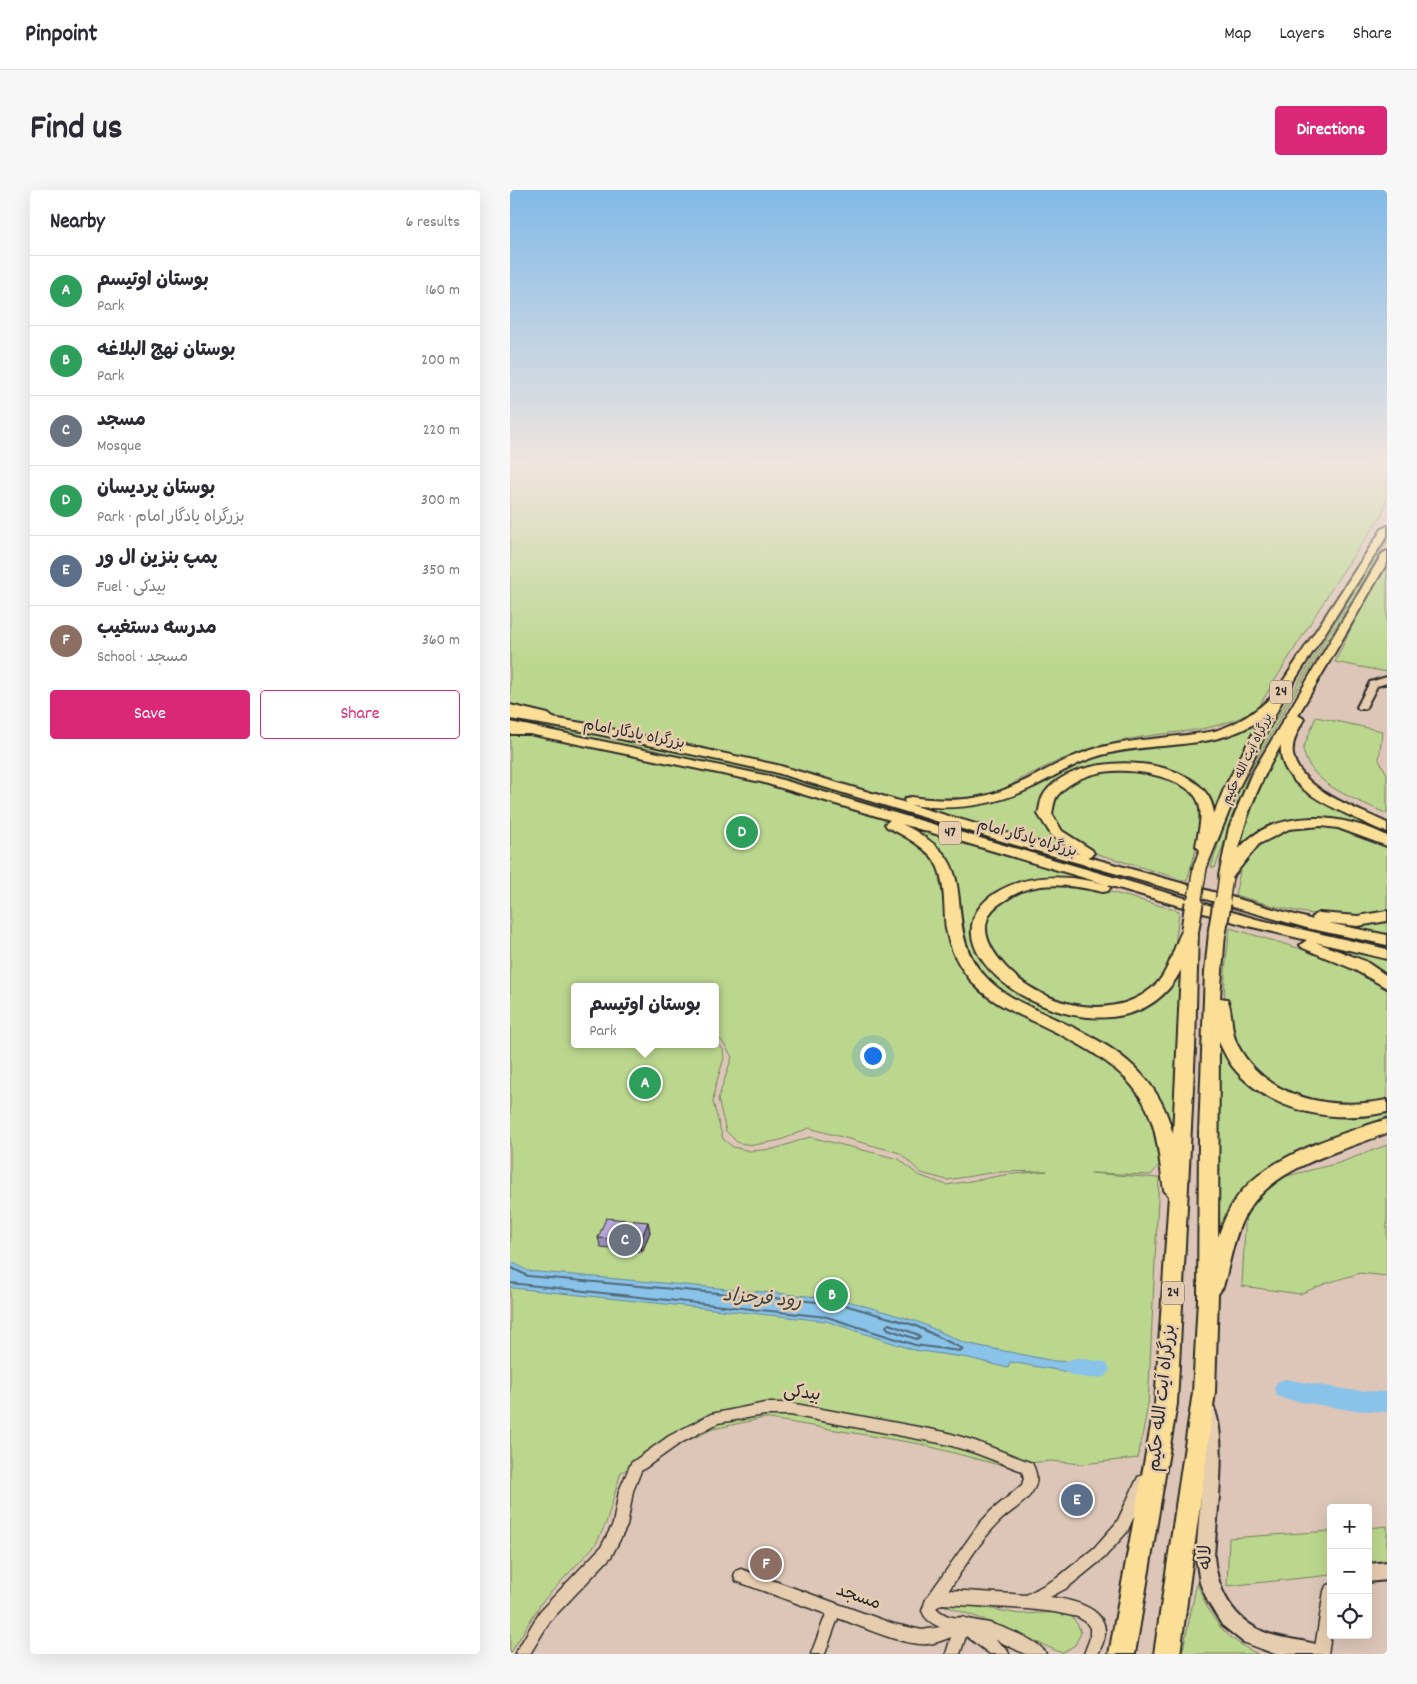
<!DOCTYPE html>
<html lang="en">
<head>
<meta charset="utf-8">
<style>
  body { margin:0; font-family:Dekko,"Playpen Sans Arabic",sans-serif; background:#f7f7f7; color:#2b2b33 }
  .controls { position:absolute; right:15px; bottom:15px; display:grid; overflow:hidden; border-radius:5px; box-shadow:0 5px 20px #0002 }
  .controls button { width:45px; height:45px; display:grid; place-items:center; padding:0; border:0; border-bottom:1px solid #e1e1e2; background:#fff; color:#2b2b33; font:25px sans-serif }
  .you { position:absolute; left:362px; top:865px; width:18px; height:18px; margin:-12px; border:4px solid #fff; border-radius:50%; background:#1a73e8; box-shadow:0 0 0 8px #1a73e833 }
  .badge { display:grid; place-items:center; width:32px; height:32px; border-radius:50%; background:#db2777; color:#fff; font-size:16px; font-weight:700 }
  .pin { position:absolute; translate:-50% -50%; border:2px solid #fff; box-shadow:0 1px 5px #0006 }
  .popup { position:absolute; left:61px; top:793px; width:148px; height:65px; box-sizing:border-box; display:grid; place-content:center; border-radius:5px; background:#fff; filter:drop-shadow(0 1px 4px #0005); font-size:16px; white-space:nowrap; color:#7c7c81 }
  .popup b { font-size:19px; color:#2b2b33 }
  .popup::after { content:''; position:absolute; left:50%; top:100%; margin-left:-10px; border:10px solid transparent; border-top-color:#fff }
  .list { margin:0; padding:0; list-style:none }
  h2 { display:flex; justify-content:space-between; align-items:center; height:65px; margin:0; padding:0 20px; font-size:21px }
  h2 small { font-size:16px; font-weight:400; color:#7c7c81 }
  .list li { display:grid; grid-template-columns:32px 1fr auto; gap:15px; align-items:center; box-sizing:border-box; height:70px; padding:0 20px; border-top:1px solid #e1e1e2 }
  .list b { display:block; font-size:19px; white-space:nowrap }
  .list p { margin:0; font-size:16px; white-space:nowrap; color:#7c7c81 }
  .list em { font-size:16px; font-style:normal; color:#7c7c81 }
  .actions { display:flex; gap:10px; padding:15px 20px }
  .actions a { flex:1; padding:11px 0; border:1px solid #db2777; border-radius:5px; text-align:center; font-size:18px; color:#db2777 }
  .actions .main { background:#db2777; color:#fff }
  .icon { flex:none; width:28px; height:28px; fill:none; stroke:currentColor; stroke-width:2; stroke-linecap:round; stroke-linejoin:round }
  .map { position:relative; flex:none; width:877px; height:1464px; overflow:hidden; border-radius:5px }
  header { display:flex; align-items:center; gap:30px; box-sizing:border-box; height:70px; padding:0 25px; background:#fff; border-bottom:1px solid #e1e1e2 }
  header strong { font-size:24px }
  nav { display:flex; gap:28px; margin-inline-start:auto; font-size:18px }
  .intro { display:flex; align-items:center; justify-content:space-between; box-sizing:border-box; height:120px; padding:0 30px }
  h1 { margin:0; font-size:35px }
  .button { padding:12px 22px; border-radius:5px; background:#db2777; color:#fff; font-size:18px; font-weight:700 }
  main { display:flex; gap:30px; padding:0 30px }
  aside { flex:1; background:#fff; border-radius:5px; box-shadow:0 5px 20px #0002 }
  .map>svg:first-child { display:block }
  .green { fill:#bbd78e; stroke:#73815c; fill-rule:evenodd }
  .water { fill:#89c3e9; stroke:#63869d }
  .lines { fill:none; stroke-linecap:round; stroke-linejoin:round }
  .shore { stroke:#516877; stroke-width:2 }
  .river { fill:#89c3e9; fill-rule:evenodd }
  .street-casing { stroke:#2b2b2b; stroke-width:3 }
  .secondary-casing { stroke:#2b2b2b; stroke-width:4 }
  .primary-casing { stroke:#2b2b2b; stroke-width:4 }
  .highway-casing { stroke:#2b2b2b; stroke-width:4 }
  .street { fill:#e7cdaf; fill-rule:evenodd }
  .secondary { fill:#e7cdaf; fill-rule:evenodd }
  .primary { fill:#fbdf96; fill-rule:evenodd }
  .highway { fill:#fbdf96; fill-rule:evenodd }
  .highway-bridge-far1-casing { stroke:#2b2b2b; stroke-width:16; stroke-linecap:butt }
  .highway-bridge-casing { stroke:#2b2b2b; stroke-width:21; stroke-linecap:butt }
  .highway-bridge-far1 { stroke:#fbdf96; stroke-width:13 }
  .highway-bridge { stroke:#fbdf96; stroke-width:17 }
  .wall { fill:#9d90bb; stroke:#2b2b2b }
  .shaded-wall { fill:#807698; stroke:#2b2b2b }
  .building { fill:#b7a8d9; stroke:#2b2b2b }
  .labels { text-anchor:middle; dominant-baseline:central; stroke-width:5; stroke-linejoin:round; paint-order:stroke }
  .far-street-label { font-size:12px; fill:#2b2b2b; stroke:#e7cdaf }
  .shield { fill:#e7cdaf; stroke:#635c53; stroke-width:1 }
  .shield-label { font-size:14px; font-weight:bold; fill:#2b2b2b }
  .street-label { font-size:15px; fill:#2b2b2b; stroke:#e7cdaf }
  .near-street-label { font-size:18px; fill:#2b2b2b; stroke:#e7cdaf }
  .near-water-label { font-size:19px; font-style:italic; fill:#394248; stroke:#e7cdaf }
</style>
</head>
<body>
<header>
<strong>Pinpoint</strong>
<nav><a>Map</a><a>Layers</a><a>Share</a></nav>
</header>
<div class="intro"><h1>Find us</h1><a class="button">Directions</a></div>
<main>
<aside>
<h2>Nearby<small>6 results</small></h2>
<ul class="list">
<li><span class="badge" style="background:#2e9e5b">A</span><div><b>بوستان اوتیسم</b><p>Park</p></div><em>160 m</em></li>
<li><span class="badge" style="background:#2e9e5b">B</span><div><b>بوستان نهج البلاغه</b><p>Park</p></div><em>200 m</em></li>
<li><span class="badge" style="background:#6b7280">C</span><div><b>مسجد</b><p>Mosque</p></div><em>220 m</em></li>
<li><span class="badge" style="background:#2e9e5b">D</span><div><b>بوستان پردیسان</b><p>Park · بزرگراه یادگار امام</p></div><em>300 m</em></li>
<li><span class="badge" style="background:#5c6f8a">E</span><div><b>پمپ بنزین ال ور</b><p>Fuel · بیدکی</p></div><em>350 m</em></li>
<li><span class="badge" style="background:#8d6e63">F</span><div><b>مدرسه دستغیب</b><p>School · مسجد</p></div><em>360 m</em></li>
</ul>
<div class="actions"><a class="main">Save</a><a>Share</a></div>
</aside>
<div class="map">
<svg width="877" height="1464" viewBox="0 0 877 1464">
  <rect width="100%" height="100%" fill="#ddc6b7"/>
  <filter id="ink" filterUnits="userSpaceOnUse"><feTurbulence type="fractalNoise" baseFrequency=".02" numOctaves="2"/><feDisplacementMap in="SourceGraphic" scale="10" xChannelSelector="R" yChannelSelector="G"/><feConvolveMatrix kernelMatrix="1 2 1 2 8 2 1 2 1" color-interpolation-filters="sRGB"/></filter>
  <g filter="url(#ink)">
    <path class="green" d="M0,272H877V307L872,325L829,387L747,519C702,545 668,539 621,549C589,555 559,565 531,579C512,588 500,592 488,609C521,604 556,575 590,564C629,551 674,551 715,544L728,540L751,528L717,596L698,644C700,635 704,623 700,614C695,601 682,592 670,586C649,576 622,571 599,574C568,578 504,606 541,644C552,656 567,661 580,668L469,635L456,652L649,709C618,702 585,690 553,689C530,688 507,691 488,704C432,739 490,797 530,813C557,824 587,828 616,821C648,814 665,796 673,764L664,979C662,959 660,938 652,919C629,865 570,846 522,820C502,809 483,800 469,783C434,745 458,710 439,675L429,689C437,721 436,755 457,782C473,803 495,813 518,825C588,862 647,885 650,974L641,985L580,983L649,988L638,1215L628,1268L572,1274L541,1271L489,1275L410,1254L254,1228L203,1239L111,1282L96,1333L86,1354L31,1413L0,1464ZM65,797H205V845L212,851L222,867L208,909L216,941L228,953L244,955L271,950L299,938L390,963L411,983L437,990L486,982L537,981L494,985L437,995L408,985L389,969L300,947L264,959L240,961L223,957L213,949L203,912L205,897L214,868L213,859L205,850V854H65Z
      M877,347V352L777,516L739,582L705,678L701,677L723,608L739,574Z
      M877,371V482L825,472L854,411Z
      M806,527L872,541L869,570L877,584V624C847,609 800,596 793,559Z
      M778,544L783,586L877,641V648L872,645L791,631L724,667C737,623 753,582 778,544Z
      M592,580C634,580 659,579 690,611L691,641L677,691L578,661L556,649L540,621C546,596 570,588 592,580Z
      M799,635L830,637L877,655V722C826,735 774,719 725,705C728,694 729,682 733,671C743,647 776,639 799,635Z
      M541,694L590,699L669,721C666,743 666,769 654,788C627,831 552,822 515,797C508,792 502,784 496,778C447,728 491,703 541,694Z
      M793,728L827,734L877,730V747Z
      M720,738L832,771L877,797V912C860,913 841,917 824,916C805,915 786,907 770,899C703,864 712,801 720,738Z
      M795,751L877,768V788Z
      M707,839L765,906L877,921V931L772,974L710,1053Z
      M877,955V1086L850,1083L817,1093L790,1104L732,1096L736,1020L765,989L829,973Z
      M877,1336V1379L858,1381V1338Z
      M821,1341V1385L717,1396L719,1348Z
      M687,1393C700,1428 712,1447 748,1464H672Z
      M436,1411L510,1424L558,1422L568,1435L571,1443L565,1455L552,1463L475,1430L427,1413Z"/>
    <path class="water" d="M0,1071L18,1081L331,1109L406,1131L455,1153L544,1171L586,1173L587,1187L500,1172L498,1178L459,1168L404,1160L316,1131L3,1098L0,1097Z"/>
    <g class="lines">
      <path class="shore" d="M0,1077L18,1086L331,1114L404,1135L453,1159L450,1161L405,1155L317,1127L0,1093
        M379,1134L409,1145L410,1147L406,1149L378,1139L376,1136Z"/>
      <path class="river" d="M566,1168L596,1172L600,1179L596,1186C585,1190 570,1188 559,1184L555,1177L559,1170Z
        M775,1189L839,1200L877,1202V1222L839,1220L775,1209L767,1206L764,1199L767,1192Z"/>
      <defs>
        <path id="street" d="M255,1213H280L435,1242L465,1251L522,1273C527,1283 529,1292 522,1302C515,1314 500,1321 490,1331C470,1351 455,1376 439,1400L516,1405L547,1388L584,1358L607,1332L628,1287L633,1285L638,1287L640,1291L617,1342L594,1368L557,1398L540,1407C562,1410 602,1418 594,1449C593,1454 590,1459 588,1464H574L580,1448V1438L576,1432L568,1427L544,1422L517,1419L432,1414L426,1418C433,1425 443,1429 452,1427C460,1430 470,1431 479,1433C493,1437 531,1451 536,1464H515L484,1449L497,1459L499,1464H480L456,1446L450,1464H436L441,1447C434,1450 426,1453 418,1454C393,1456 353,1437 328,1428L315,1464H301L316,1424L226,1391L224,1386L226,1381L231,1379L384,1434L412,1440L430,1437C422,1434 415,1429 412,1421L416,1409L469,1334L481,1321L512,1295L514,1288L512,1281L465,1263L435,1254L280,1225H255L208,1233L169,1254L131,1281L123,1301L117,1336L101,1367L40,1431L20,1464H5L30,1421L91,1357L103,1334L109,1301L121,1273L159,1246L201,1224Z
          M821,1394V1445L818,1464H804L814,1401L816,1396Z"/>
        <path id="secondary" d="M877,487V493L867,496L855,519H849L847,517L860,492Z
          M698,1216L704,1218C718,1250 706,1329 704,1367C708,1405 727,1436 766,1446C782,1450 799,1451 815,1457L817,1464H765L733,1452L712,1435L698,1412L690,1393L686,1367L695,1255L690,1223L692,1218Z
          M877,1372V1390L858,1392V1374Z"/>
        <path id="primary" d="M0,515L38,524L50,533L45,536L31,528L0,521Z
          M0,538H22L27,541L22,544H0Z"/>
        <path id="highway" d="M877,336V346L774,507L728,599L695,681L690,682L683,678L690,660L686,656C688,643 693,628 689,614C686,602 673,595 661,590C626,577 575,574 547,606C544,610 543,619 542,624L552,641L582,660L584,663L578,667L803,730L802,728L804,725L809,723L848,726L877,721V731L848,736L818,733L877,745V755L797,738L502,654L264,582L78,542L0,529V521L78,534L267,575L396,613L394,611L396,608L401,607C431,611 462,612 491,601C524,589 554,567 588,558C627,548 666,548 705,541C730,533 745,522 764,505L872,339ZM750,530L714,599L704,624C699,562 560,558 533,606C530,611 530,618 528,624L542,646L569,664L401,615C444,621 484,616 523,597C547,585 570,570 596,564C646,551 705,561 750,530Z
          M877,361V373L788,525L794,529C788,540 781,553 783,565C790,600 849,619 877,633V642C866,639 856,633 845,628C817,615 767,594 771,555C752,588 736,622 729,659C764,617 833,623 877,646V656L828,638L811,636L779,639L749,654L721,689H711L709,686L719,638L741,585L872,364Z
          M0,532L259,586L746,729L877,759V769L805,752L855,771L877,786V798L843,779L793,758L790,755L797,750L738,736L598,695L600,698L598,701L593,702C562,695 525,689 497,709C489,714 479,720 477,731C473,744 481,759 489,769C521,812 597,836 642,798C661,783 663,754 675,736H685L688,739L685,858L667,1214L625,1464H599L645,1214L659,1006L654,1000C650,977 649,952 641,929C624,878 568,853 523,831C499,820 473,808 458,787C447,773 439,756 436,739C433,716 437,685 421,666C408,653 393,645 377,637L375,634L380,630L251,592L0,540ZM392,634L595,694C558,685 517,682 484,704C392,767 611,898 671,780L663,944C647,878 596,852 539,826C516,815 492,805 475,786C437,747 461,695 433,663C421,650 408,642 392,634Z
          M707,738L715,743L710,808L717,809C723,820 720,840 727,854C755,909 821,921 877,910V922C823,934 758,922 722,876C717,869 713,860 709,852L708,1047C714,1030 721,1013 733,1000C764,964 833,943 877,929V943C829,962 760,977 734,1027C723,1048 720,1074 713,1097L708,1104L705,1202L670,1464H644L683,1202L688,1110L689,944L695,782L699,743Z"/>
      </defs>
      <use href="#street" class="street-casing"/>
      <use href="#secondary" class="secondary-casing"/>
      <use href="#primary" class="primary-casing"/>
      <use href="#highway" class="highway-casing"/>
      <use href="#street" class="street"/>
      <use href="#secondary" class="secondary"/>
      <use href="#primary" class="primary"/>
      <use href="#highway" class="highway"/>
      <defs>
        <path id="highway-bridge-far1" d="M684,714L690,678
          M712,714L716,686"/>
        <path id="highway-bridge" d="M680,739L684,713
          M707,743L712,713"/>
      </defs>
      <use href="#highway-bridge-far1" class="highway-bridge-far1-casing"/>
      <use href="#highway-bridge" class="highway-bridge-casing"/>
      <use href="#highway-bridge-far1" class="highway-bridge-far1"/>
      <use href="#highway-bridge" class="highway-bridge"/>
    </g>
    <path class="wall" d="M138,1032L140,1042L132,1062L91,1058L88,1048Z"/>
    <path class="shaded-wall" d="M138,1032L140,1042L132,1062L130,1052Z"/>
    <path class="building" d="M96,1028L138,1032L130,1052L88,1048Z"/>
  </g>
  <linearGradient id="sky" x2="0" y2="1"><stop stop-color="#82bae8"/><stop offset="0.57" stop-color="#f0e5df"/><stop offset="1" stop-color="#f0e5df" stop-opacity="0"/></linearGradient>
  <rect width="877" height="477" fill="url(#sky)"/>
  <g class="labels">
    <g class="far-street-label">
      <text transform="translate(738 569) rotate(-64)">بزرگراه آیت الله حکیم</text>
    </g>
    <g class="shield">
      <rect x="760" y="490.5" width="22" height="23" rx="4"/>
      <rect x="429" y="631.5" width="22" height="23" rx="4"/>
      <rect x="652" y="1091.5" width="22" height="23" rx="4"/>
    </g>
    <g class="shield-label">
      <text x="771" y="502">24</text>
      <text x="440" y="643">47</text>
      <text x="663" y="1103">24</text>
    </g>
    <g class="street-label">
      <text transform="translate(124 545) rotate(11)">بزرگراه یادگار امام</text>
      <text transform="translate(517 649) rotate(16)">بزرگراه یادگار امام</text>
    </g>
    <g class="near-street-label">
      <text transform="translate(292 1204) rotate(8)">بیدکی</text>
      <text transform="translate(653 1208) rotate(-84)">بزرگراه آیت الله حکیم</text>
      <text transform="translate(697 1367) rotate(-91)">لاله</text>
      <text transform="translate(348 1408) rotate(19)">مسجد</text>
    </g>
    <g class="near-water-label">
      <text transform="translate(252 1110) rotate(5)">رود فرحزاد</text>
    </g>
  </g>
</svg>
<div class="controls">
<button>+</button>
<button>−</button>
<button><svg class="icon" aria-label="locate" viewBox="0 0 24 24"><circle cx="12" cy="12" r="6"/><path d="M12 2v4M12 18v4M2 12h4M18 12h4"/></svg></button>
</div>
<div class="you"></div>
<div class="pin badge" style="left:135px;top:893px;background:#2e9e5b">A</div>
<div class="popup"><b>بوستان اوتیسم</b>Park</div>
<div class="pin badge" style="left:322px;top:1105px;background:#2e9e5b">B</div>
<div class="pin badge" style="left:115px;top:1050px;background:#6b7280">C</div>
<div class="pin badge" style="left:232px;top:642px;background:#2e9e5b">D</div>
<div class="pin badge" style="left:567px;top:1310px;background:#5c6f8a">E</div>
<div class="pin badge" style="left:256px;top:1374px;background:#8d6e63">F</div>
</div>
</main>
</body>
</html>
